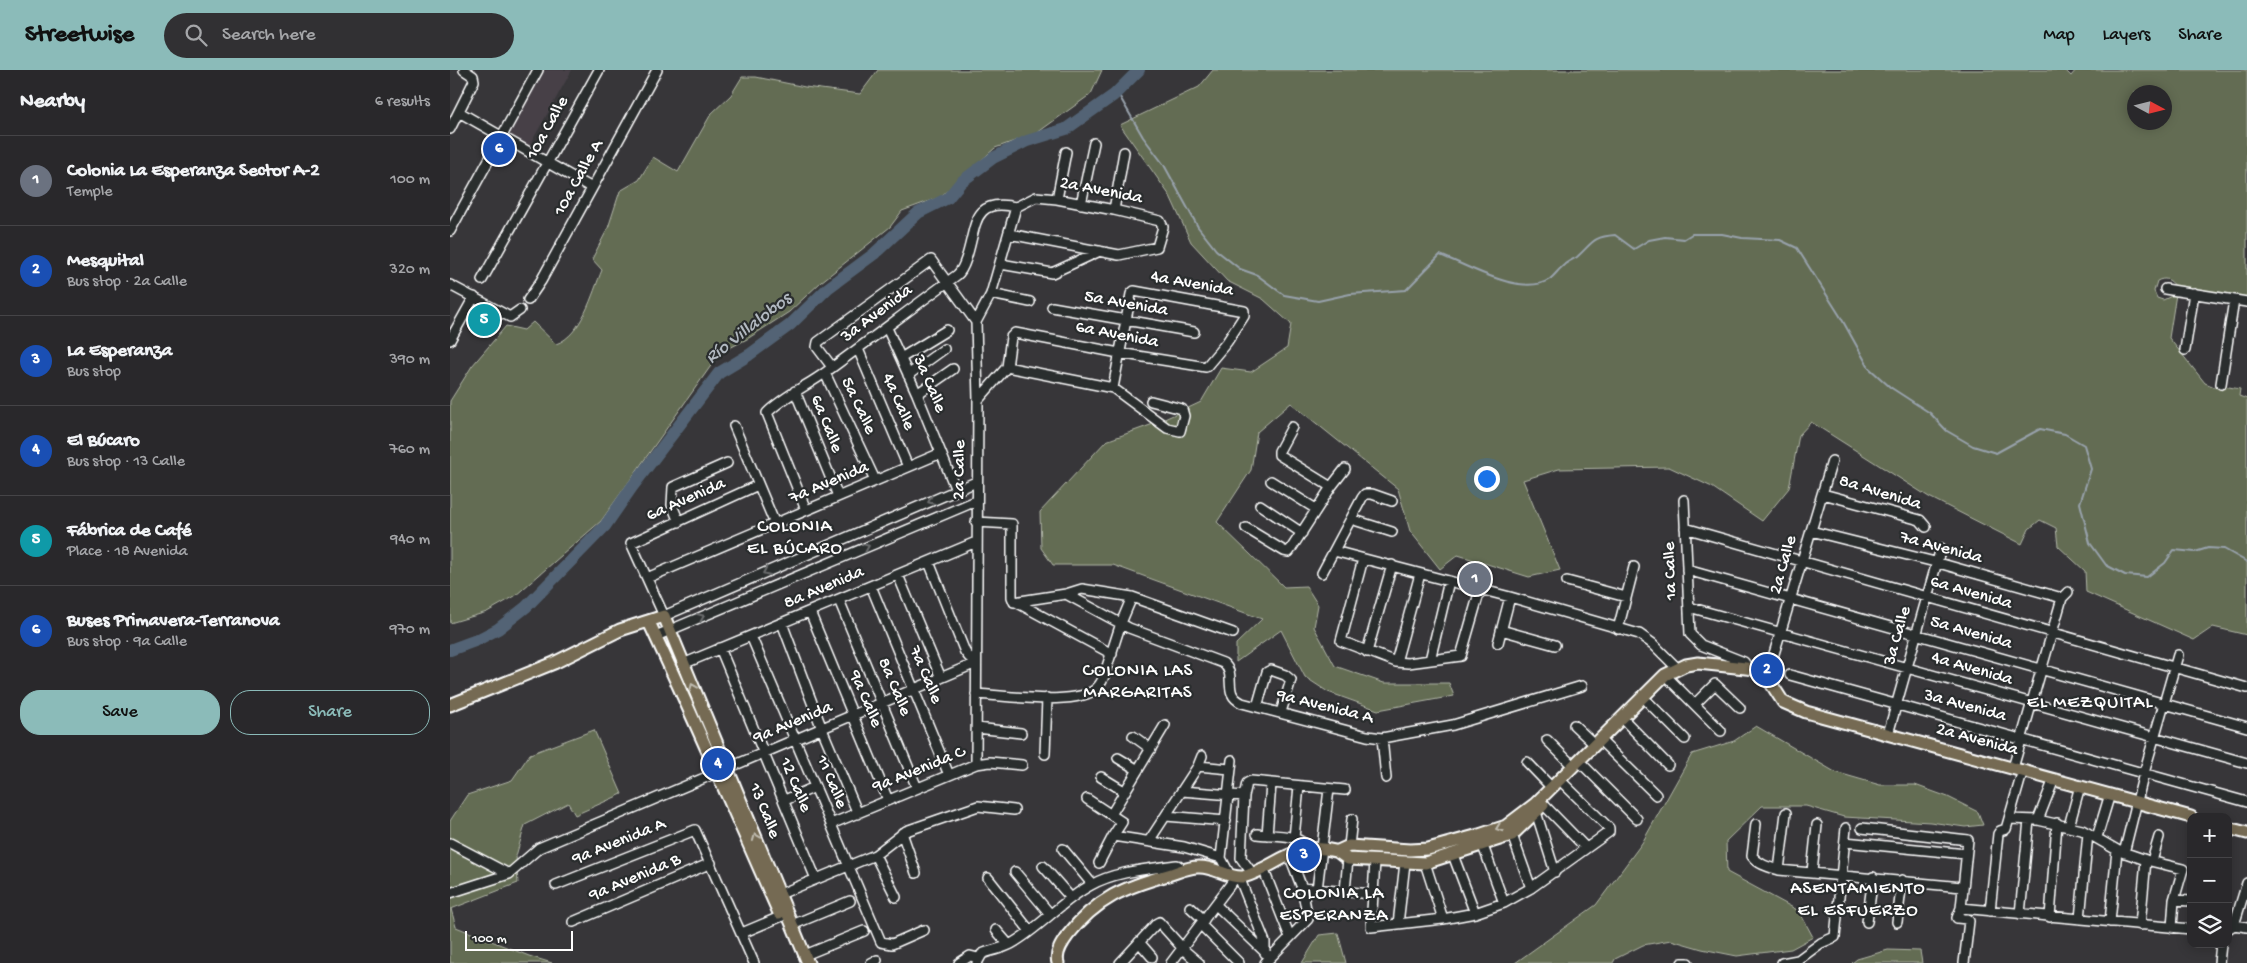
<!DOCTYPE html>
<html lang="en">
<head>
<meta charset="utf-8">
<style>
  body { margin:0; font-family:"Gochi Hand",sans-serif; background:#313033; color:#f1f3f6 }
  .controls { position:absolute; right:15px; bottom:15px; display:grid; overflow:hidden; border-radius:10px; box-shadow:0 2px 12px #0003 }
  .controls button { width:45px; height:45px; display:grid; place-items:center; padding:0; border:0; border-bottom:1px solid #454447; background:#29282b; color:#f1f3f6; font:25px sans-serif }
  .compass { position:absolute; left:1677px; top:15px; width:45px; height:45px; border-radius:50%; background:#29282b; box-shadow:0 2px 12px #0003; rotate:97deg }
  .scale { position:absolute; left:15px; bottom:12px; width:108px; box-sizing:border-box; padding-left:5px; border:2px solid #fff; border-top:0; font-size:14px; line-height:18px; white-space:nowrap; color:#fff; -webkit-text-stroke:4px #2a2d2e; paint-order:stroke }
  .you { position:absolute; left:1036px; top:408px; width:18px; height:18px; margin:-12px; border:4px solid #fff; border-radius:50%; background:#1a73e8; box-shadow:0 0 0 8px #1a73e833 }
  .badge { display:grid; place-items:center; width:32px; height:32px; border-radius:50%; background:#8bbbb9; color:#fff; font-size:16px; font-weight:700 }
  .pin { position:absolute; translate:-50% -50%; border:2px solid #fff; box-shadow:0 1px 5px #0006 }
  .list { margin:0; padding:0; list-style:none }
  h2 { display:flex; justify-content:space-between; align-items:center; height:65px; margin:0; padding:0 20px; font-size:21px }
  h2 small { font-size:16px; font-weight:400; color:#a5a6a9 }
  .list li { display:grid; grid-template-columns:32px 1fr auto; gap:15px; align-items:center; box-sizing:border-box; height:90px; padding:0 20px; border-top:1px solid #454447 }
  .list b { display:block; font-size:19px; white-space:nowrap }
  .list p { margin:0; font-size:16px; white-space:nowrap; color:#a5a6a9 }
  .list em { font-size:16px; font-style:normal; color:#a5a6a9 }
  .actions { display:flex; gap:10px; padding:15px 20px }
  .actions a { flex:1; padding:11px 0; border:1px solid #8bbbb9; border-radius:20px; text-align:center; font-size:18px; color:#8bbbb9 }
  .actions .main { background:#8bbbb9; color:#111 }
  .icon { flex:none; width:28px; height:28px; fill:none; stroke:currentColor; stroke-width:2; stroke-linecap:round; stroke-linejoin:round }
  .map { position:relative; flex:none; width:1797px; height:893px; overflow:hidden }
  header { display:flex; align-items:center; gap:30px; box-sizing:border-box; height:70px; padding:0 25px; background:#8bbbb9; color:#111 }
  header strong { font-size:24px }
  nav { display:flex; gap:28px; margin-inline-start:auto; font-size:18px }
  .search { width:350px; height:45px; background:#313033; display:flex; align-items:center; gap:12px; box-sizing:border-box; padding:0 18px; border-radius:28px; color:#a5a6a9; font-size:19px }
  main { display:flex }
  aside { flex:1; background:#29282b }
  .map>svg:first-child { display:block }
  .built { fill:#464147 }
  .green { fill:#636c52; stroke:#b1b6a8; fill-rule:evenodd }
  .lines { fill:none; stroke-linecap:round; stroke-linejoin:round }
  .stream { stroke:#98a2ac; stroke-width:2 }
  .river { stroke:#536475; stroke-width:12 }
  .minor-casing { stroke:#fff; stroke-width:12 }
  .major-casing { stroke:#fff; stroke-width:15 }
  .minor { stroke:#2a2d2e; stroke-width:9 }
  .major { stroke:#746b52; stroke-width:11 }
  .oneway { stroke:#6a6c6d }
  .oneway2 { stroke:#c0bcb1 }
  .labels { text-anchor:middle; dominant-baseline:central; stroke-width:4.5; stroke-linejoin:round; paint-order:stroke }
  .street-label { font-size:18px; fill:#fff; stroke:#2a2d2e }
  .water-label { font-size:19px; font-style:italic; fill:#b2b9c1; stroke:#2a2d2e }
  .neighbourhood-label { font-size:19px; letter-spacing:1px; fill:#fff; stroke:#2a2d2e }
</style>
</head>
<body>
<header>
<strong>Streetwise</strong>
<div class="search"><svg class="icon" aria-label="search" viewBox="0 0 24 24"><circle cx="10" cy="10" r="6"/><path d="M15 15l6 6"/></svg>Search here</div>
<nav><a>Map</a><a>Layers</a><a>Share</a></nav>
</header>
<main>
<aside>
<h2>Nearby<small>6 results</small></h2>
<ul class="list">
<li><span class="badge" style="background:#6b7280">1</span><div><b>Colonia La Esperanza Sector A-2</b><p>Temple</p></div><em>100 m</em></li>
<li><span class="badge" style="background:#1a4fb4">2</span><div><b>Mesquital</b><p>Bus stop · 2a Calle</p></div><em>320 m</em></li>
<li><span class="badge" style="background:#1a4fb4">3</span><div><b>La Esperanza</b><p>Bus stop</p></div><em>390 m</em></li>
<li><span class="badge" style="background:#1a4fb4">4</span><div><b>El Búcaro</b><p>Bus stop · 13 Calle</p></div><em>760 m</em></li>
<li><span class="badge" style="background:#0f9aa8">5</span><div><b>Fábrica de Café</b><p>Place · 18 Avenida</p></div><em>940 m</em></li>
<li><span class="badge" style="background:#1a4fb4">6</span><div><b>Buses Primavera-Terranova</b><p>Bus stop · 9a Calle</p></div><em>970 m</em></li>
</ul>
<div class="actions"><a class="main">Save</a><a>Share</a></div>
</aside>
<div class="map">
<svg width="1797" height="893" viewBox="0 0 1797 893">
  <rect width="100%" height="100%" fill="#373639"/>
  <filter id="ink" filterUnits="userSpaceOnUse"><feTurbulence type="fractalNoise" baseFrequency=".02" numOctaves="2"/><feDisplacementMap in="SourceGraphic" scale="10" xChannelSelector="R" yChannelSelector="G"/><feConvolveMatrix kernelMatrix="1 2 1 2 8 2 1 2 1" color-interpolation-filters="sRGB"/></filter>
  <g filter="url(#ink)">
    <path class="built" d="M91,0H122L77,80L54,67Z"/>
    <path class="green" d="M428,0H652L641,24L587,63L545,78L490,127L452,141L440,157L371,212L339,242L297,269L270,283L151,451L65,526L37,542L0,553V331L22,296L56,256L74,260L83,252L106,274C132,265 142,224 152,200L142,189L158,158L170,121L189,110L203,87L228,102L261,44L281,25L292,7H306L355,17L410,24Z
      M763,0H1615L1621,6L1626,0H1797V227L1725,216C1720,209 1715,207 1707,211L1704,221L1707,228L1713,230L1726,224L1719,268L1755,313L1772,320L1773,316L1790,319L1789,326L1797,329V565L1763,557L1744,570L1636,522L1635,501L1608,476L1606,458L1590,450L1579,459L1572,474L1479,427L1361,352L1349,365L1339,418L1312,451L1262,417L1219,397L1109,399L1073,410L1110,500L1079,507L1008,485L990,499L960,461L948,419L841,333L807,362L801,400L767,452L834,517L856,516L868,535L864,557L885,596L934,613H999L1004,626L928,640L878,622L855,607L831,560L786,592V574L812,549L663,495H603L591,478L590,442L656,371L706,353L751,332L771,298L801,302L837,278L841,254L813,229L777,211L741,172L720,126L670,55L749,17ZM1684,22H1714V52H1684Z
      M1306,656L1385,702L1430,715H1465L1498,727L1528,742L1533,755L1515,757L1480,752L1394,747L1356,736H1312L1276,771L1277,802L1349,841L1363,867L1341,879L1287,886L1252,879L1221,870L1193,875L1165,889L1163,893H1065L1146,835L1192,773L1242,684L1284,671Z
      M144,660L172,724L125,745L118,733L75,755L66,786L68,813L1,839L6,857L79,886L102,893H0V751L17,725L62,710L80,684Z
      M888,863L896,893H852L869,865Z
      M1438,880L1470,881L1472,893H1402L1407,889Z"/>
    <g class="lines">
      <path class="stream" d="M667,22L693,67L714,95L748,157L766,180L790,199L807,205L834,225L868,231L900,224L956,220L990,185C1017,195 1072,228 1100,209C1105,205 1109,199 1114,195C1117,192 1122,190 1127,187C1143,173 1141,167 1165,165L1184,179L1199,170L1215,167L1234,169L1242,164H1272L1292,168L1330,170L1347,178L1390,246L1419,298L1440,317L1480,343L1497,361L1523,376L1546,383L1590,359L1615,364L1634,375L1641,399L1630,433L1640,473L1656,495L1675,505L1697,507L1715,493L1724,480L1745,482L1758,478L1774,479L1797,492"/>
      <path class="river" d="M0,580L27,570L48,559L76,537L155,456L182,417L269,303L299,285L340,255L378,218L424,184L468,143L498,128L511,112L543,88L577,71L616,59L664,25L689,0"/>
      <defs>
        <path id="minor" d="M9,42L142,118
          M0,59L24,11L23,6L14,0
          M607,129L616,82
          M631,134L644,73
          M664,140L674,82
          M0,161L88,0
          M551,194L602,203L650,181
          M32,210L149,0
          M0,215L60,247L70,240
          M1715,219L1797,232
          M541,224L580,232
          M78,230L91,211L207,0
          M602,237L744,262
          M437,258L467,324L506,420
          M0,270L24,227
          M408,279L458,397
          M1735,280L1744,223
          M451,288L497,260
          M382,297L367,277L368,272L481,190L526,252
          M557,297L663,318L717,358L730,361L734,346L732,339L701,331
          M375,303L425,410
          M458,305L494,279
          M1771,314L1784,230
          M345,321L388,426
          M467,324L503,299
          M528,330L557,297L561,267L565,263L669,283L756,297L777,272L794,246V241L684,221L681,224L663,318
          M284,356L325,454
          M842,357L829,381V385L881,417
          M821,411L866,439
          M308,415L181,473L214,546L526,412
          M1373,424L1470,450L1476,457
          M1234,430L1240,564L1251,575L1294,592L1298,598
          M810,435L852,463
          M356,440L317,343C334,326 357,316 376,302C420,270 463,237 507,205C512,201 514,195 516,189C527,157 521,127 566,137
          M901,449L942,462
          M229,452L222,435L223,417L277,393
          M526,452L562,454V527L564,532L616,524L632,519L682,527L783,563
          M796,458L834,481L839,482L881,417L895,399
          M1235,458L1797,618
          M1361,461L1485,492L1612,528
          M884,481L1060,527L1189,564L1203,574L1228,599
          M913,489L891,571L946,592L958,593L1011,586L1030,520
          M479,492L515,582L519,587L526,589
          M1237,500L1797,657
          M872,503L912,428L915,424H922L942,431
          M448,505L491,608
          M197,508L491,383
          M1117,511L1176,527
          M421,516L499,705
          M616,524L679,558L773,593C788,605 771,623 792,633L917,666L932,668L1003,655L1132,616
          M389,530L467,718
          M566,532L662,584
          M1239,537L1797,693
          M360,542L438,730
          M332,553L372,659L408,744
          M1168,559L1184,497
          M1051,560L1105,575
          M206,566L526,431
          M301,566L431,872L442,874L474,860
          M1048,573L1060,527
          M270,578L366,809
          M917,582L942,495
          M980,590L999,511
          M946,592L970,504
          M233,594L526,472
          M1215,605L1271,661
          M1340,605L1797,732
          M1317,607L1382,391
          M526,624C554,626 621,635 643,621C649,617 652,612 654,606L671,553L682,527
          M1198,632L1235,669
          M1245,634L1265,614L1290,638
          M807,637L817,602L821,600L835,605L841,610L831,642
          M1177,653L1218,695
          M1124,655L1145,675
          M527,658L571,663
          M1438,664L1491,478
          M683,666L701,679
          M932,668L936,708
          M1097,670L1123,696
          M1154,674L1206,725
          M595,684L597,628
          M668,688L688,700
          M1077,692L1101,717
          M526,694L528,330L526,252L541,224L566,137L586,127L607,129L664,140L710,151L713,157L707,177L669,185L559,164
          M1133,695L1187,749
          M748,696L780,699
          M1563,698L1612,528L1618,522
          M651,707L674,721
          M732,721L794,726
          M637,729L672,752L663,766L649,793
          M335,730L365,717
          M1094,735L1136,778
          M1086,742L1105,802
          M662,743L715,655
          M716,746L776,751
          M1559,749L1588,750L1632,760L1667,780L1696,790L1733,799L1724,830L1722,858
          M1588,750L1604,709
          M381,754L526,694L540,692L572,695
          M1306,754L1302,786C1309,795 1319,797 1329,800L1512,817
          M1619,756L1630,716
          M1412,758L1518,770L1511,838L1507,848L1517,849L1519,851L1514,893
          M452,763L466,803
          M807,764C821,766 850,763 857,778
          M817,765L821,714
          M1062,765L1081,818
          M663,766L734,777L771,788L780,805
          M1647,767L1660,724
          M844,768L849,716
          M699,771L748,696L752,686
          M1395,772L1516,784
          M0,773L59,804
          M899,776L902,749
          M1033,776L1054,833
          M613,779L642,814
          M1674,783L1694,703L1728,585
          M425,785L446,827
          M1003,785L1025,843
          M771,788L782,690
          M925,791L921,857L993,849L1025,843L1054,833L1081,818L1159,762V758L1114,714
          M1702,791L1709,767
          M975,793L993,849
          M593,796L621,828
          M813,798L840,867
          M1329,800L1336,743
          M565,802L600,844
          M1362,802L1367,755
          M802,803L791,788L794,726L797,713L801,711L895,720
          M789,807L815,872V883
          M538,808L580,861
          M106,815L245,760L304,893
          M852,818L922,824
          M867,820L879,719
          M895,821L898,789
          M0,823L59,804L89,778L526,593
          M330,824L425,785L456,761L528,736L564,740
          M1724,830L1741,831
          M766,835L818,885
          M740,837L754,850
          M1511,838L1741,859
          M1540,841L1548,764L1550,761L1556,759L1573,700
          M1570,844L1579,750
          M1600,847L1607,753
          M1630,849L1638,763
          M123,852L261,793
          M1417,852L1423,807
          M1447,852L1452,810
          M1660,852L1667,780
          M948,854L955,793
          M342,855L400,831
          M751,855L789,893
          M1690,855L1696,790
          M1784,855L1797,813
          M1778,859L1784,855L1797,857
          M546,860L559,875
          M292,863L337,844
          M689,872L702,887
          M355,885L414,861
          M421,893L427,890
          M509,893L520,886L528,888
          M527,893L532,884C541,880 552,879 561,874C590,858 611,831 641,815C666,801 699,799 727,795L734,800
          M670,893L707,853L709,852L735,881L749,893
          M721,893L786,807
          M815,893L858,849L852,818L839,784
          M1232,893H1238
          M1332,893L1348,890L1371,873L1385,867L1396,758
          M1769,893L1771,874"/>
        <path id="major" d="M199,552C244,648 286,746 329,843
          M0,635L104,593L170,560L214,546L358,893
          M1778,758L1797,763
          M888,781L899,776L960,780L978,779L1029,765L1056,756L1085,734L1215,605L1236,595L1248,593L1305,599L1317,607L1333,632L1356,642L1741,747
          M608,893C605,883 612,873 618,865C647,828 675,817 718,805C728,802 738,797 748,797C764,796 777,808 793,807C827,797 845,770 885,781C890,782 893,787 898,789L975,793L1062,765L1093,735"/>
      </defs>
      <use href="#minor" class="minor-casing"/>
      <use href="#major" class="major-casing"/>
      <use href="#minor" class="minor"/>
      <use href="#major" class="major"/>
    </g>
    <defs><path id="oneway-chevron" d="M-2-3.5L2.5 0L-2 3.5" fill="none" stroke-width="1.6" stroke-linecap="round" stroke-linejoin="round" transform="scale(1.25)"/></defs>
    <g class="oneway">
      <use href="#oneway-chevron" transform="translate(481 431) rotate(157)"/>
      <use href="#oneway-chevron" transform="translate(416 477) rotate(-23)"/>
      <use href="#oneway-chevron" transform="translate(316 502) rotate(156)"/>
      <use href="#oneway-chevron" transform="translate(251 547) rotate(-23)"/>
    </g>
    <g class="oneway2">
      <use href="#oneway-chevron" transform="translate(243 617) rotate(-113)"/>
      <use href="#oneway-chevron" transform="translate(1049 758) rotate(159)"/>
      <use href="#oneway-chevron" transform="translate(306 767) rotate(-112)"/>
    </g>
  </g>
  <g class="labels">
    <g class="street-label">
      <text transform="translate(98 58) rotate(-61)">10a Calle</text>
      <text transform="translate(129 108) rotate(-61)">10a Calle A</text>
      <text transform="translate(651 121) rotate(11)">2a Avenida</text>
      <text transform="translate(742 214) rotate(10)">4a Avenida</text>
      <text transform="translate(676 234) rotate(10)">5a Avenida</text>
      <text transform="translate(427 244) rotate(-37)">3a Avenida</text>
      <text transform="translate(667 265) rotate(11)">6a Avenida</text>
      <text transform="translate(479 314) rotate(67)">3a Calle</text>
      <text transform="translate(448 332) rotate(67)">4a Calle</text>
      <text transform="translate(408 336) rotate(65)">5a Calle</text>
      <text transform="translate(376 354) rotate(68)">6a Calle</text>
      <text transform="translate(510 400) rotate(-89)">2a Calle</text>
      <text transform="translate(379 413) rotate(-23)">7a Avenida</text>
      <text transform="translate(1430 423) rotate(17)">8a Avenida</text>
      <text transform="translate(236 430) rotate(-24)">6a Avenida</text>
      <text transform="translate(1491 478) rotate(15)">7a Avenida</text>
      <text transform="translate(1334 495) rotate(-74)">2a Calle</text>
      <text transform="translate(1221 501) rotate(-92)">1a Calle</text>
      <text transform="translate(374 518) rotate(-23)">8a Avenida</text>
      <text transform="translate(1521 523) rotate(16)">6a Avenida</text>
      <text transform="translate(1521 563) rotate(16)">5a Avenida</text>
      <text transform="translate(1448 566) rotate(-74)">3a Calle</text>
      <text transform="translate(1522 599) rotate(16)">4a Avenida</text>
      <text transform="translate(475 605) rotate(67)">7a Calle</text>
      <text transform="translate(444 617) rotate(67)">8a Calle</text>
      <text transform="translate(415 629) rotate(67)">9a Calle</text>
      <text transform="translate(1515 636) rotate(15)">3a Avenida</text>
      <text transform="translate(875 637) rotate(14)">9a Avenida A</text>
      <text transform="translate(343 653) rotate(-23)">9a Avenida</text>
      <text transform="translate(1527 670) rotate(15)">2a Avenida</text>
      <text transform="translate(469 700) rotate(-22)">9a Avenida C</text>
      <text transform="translate(381 712) rotate(67)">11 Calle</text>
      <text transform="translate(345 715) rotate(67)">12 Calle</text>
      <text transform="translate(314 741) rotate(68)">13 Calle</text>
      <text transform="translate(169 772) rotate(-22)">9a Avenida A</text>
      <text transform="translate(185 808) rotate(-23)">9a Avenida B</text>
    </g>
    <g class="water-label">
      <text transform="translate(299 259) rotate(-38)">Río Villalobos</text>
    </g>
    <g class="neighbourhood-label">
      <text x="345" y="457">COLONIA<tspan x="345" dy="22">EL BÚCARO</tspan></text>
      <text x="688" y="601">COLONIA LAS<tspan x="688" dy="22">MARGARITAS</tspan></text>
      <text x="1640" y="633">EL MEZQUITAL</text>
      <text x="1408" y="819">ASENTAMIENTO<tspan x="1408" dy="22">EL ESFUERZO</tspan></text>
      <text x="884" y="824">COLONIA LA<tspan x="884" dy="22">ESPERANZA</tspan></text>
    </g>
  </g>
</svg>
<div class="controls">
<button>+</button>
<button>−</button>
<button><svg class="icon" aria-label="layers" viewBox="0 0 24 24"><path d="M12 4l9 5-9 5-9-5zM3 14l9 5 9-5"/></svg></button>
</div>
<svg class="compass" viewBox="-18 -18 36 36"><path d="M0-13l5 13h-10z" fill="#e53935"/><path d="M0 13l5-13h-10z" fill="#a5a6a9"/></svg>
<div class="scale">100 m</div>
<div class="you"></div>
<div class="pin badge" style="left:1025px;top:509px;background:#6b7280">1</div>
<div class="pin badge" style="left:1317px;top:600px;background:#1a4fb4">2</div>
<div class="pin badge" style="left:854px;top:785px;background:#1a4fb4">3</div>
<div class="pin badge" style="left:268px;top:694px;background:#1a4fb4">4</div>
<div class="pin badge" style="left:34px;top:250px;background:#0f9aa8">5</div>
<div class="pin badge" style="left:49px;top:79px;background:#1a4fb4">6</div>
</div>
</main>
</body>
</html>
